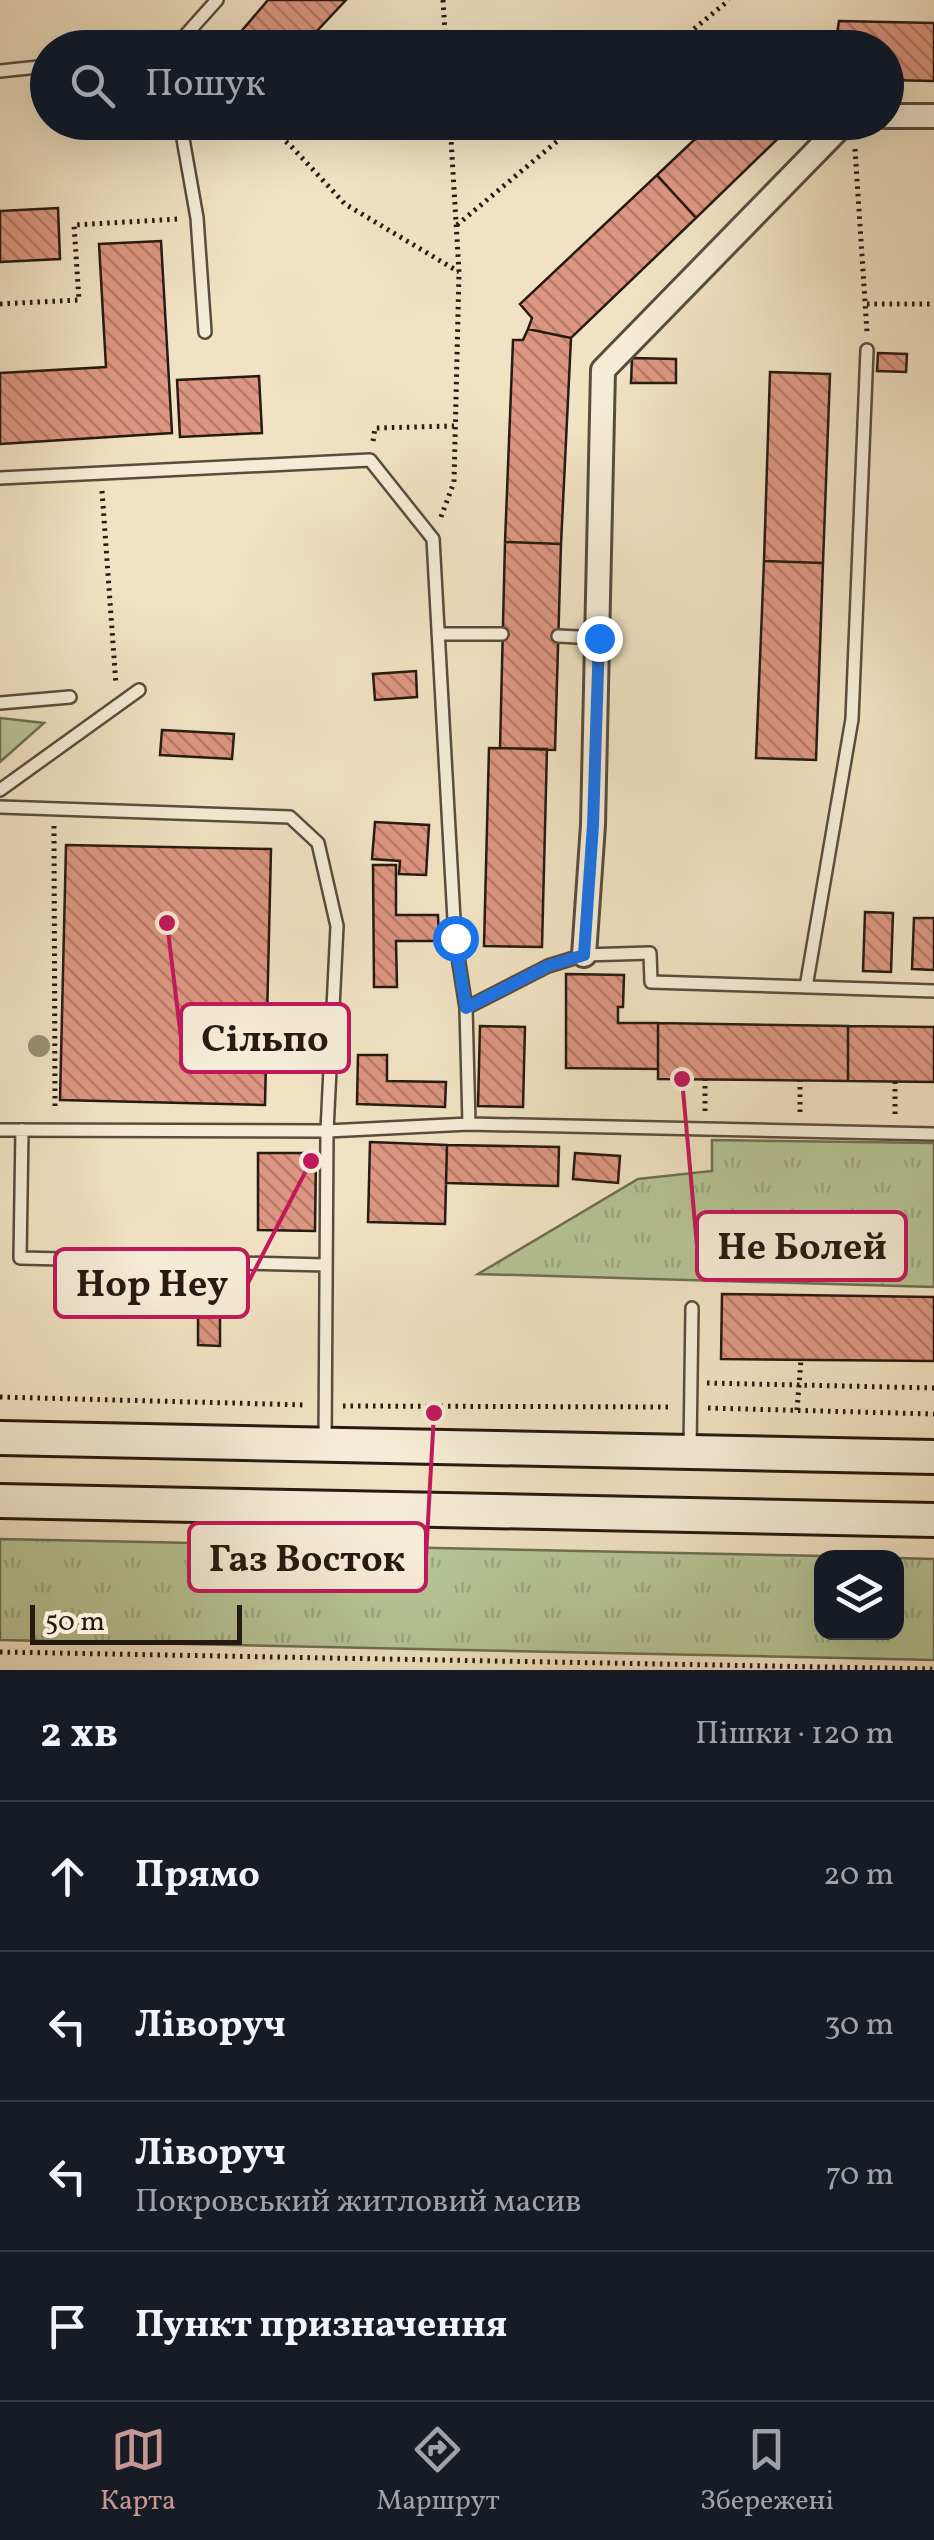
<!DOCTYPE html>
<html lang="uk">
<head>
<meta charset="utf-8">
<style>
  body { margin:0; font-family:Vollkorn,serif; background:#20242c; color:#f1f3f6 }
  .controls { position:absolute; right:30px; bottom:30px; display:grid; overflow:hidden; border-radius:20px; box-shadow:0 10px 40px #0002 }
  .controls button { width:90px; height:90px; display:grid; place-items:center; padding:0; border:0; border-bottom:2px solid #363941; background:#171b24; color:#f1f3f6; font:50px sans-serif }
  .scale { position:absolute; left:30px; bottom:25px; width:212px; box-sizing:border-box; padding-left:10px; border:5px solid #271a11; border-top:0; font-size:28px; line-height:35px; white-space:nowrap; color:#271a11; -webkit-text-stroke:8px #f5ecd7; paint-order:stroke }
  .stop { position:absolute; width:30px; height:30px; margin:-22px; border:8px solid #1a73e8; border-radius:50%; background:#fff }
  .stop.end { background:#1a73e8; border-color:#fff; box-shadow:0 2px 10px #0008 }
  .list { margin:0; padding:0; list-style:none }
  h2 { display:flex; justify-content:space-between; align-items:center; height:130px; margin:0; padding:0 40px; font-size:42px }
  h2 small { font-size:32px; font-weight:400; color:#9ea1a6 }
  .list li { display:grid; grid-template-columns:65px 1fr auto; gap:30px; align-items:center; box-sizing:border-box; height:150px; padding:0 40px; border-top:2px solid #363941 }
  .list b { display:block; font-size:38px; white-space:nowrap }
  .list p { margin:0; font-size:32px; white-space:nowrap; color:#9ea1a6 }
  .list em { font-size:32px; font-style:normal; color:#9ea1a6 }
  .icon { flex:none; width:55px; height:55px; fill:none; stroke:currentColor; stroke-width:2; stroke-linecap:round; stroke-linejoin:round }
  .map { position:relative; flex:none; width:934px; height:1670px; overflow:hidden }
  .search { position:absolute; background:#171b24; box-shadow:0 10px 40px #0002; left:30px; right:30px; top:30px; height:110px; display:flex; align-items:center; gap:25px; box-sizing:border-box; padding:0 35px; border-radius:55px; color:#9ea1a6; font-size:38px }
  .sheet { height:730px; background:#171b24 }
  nav { display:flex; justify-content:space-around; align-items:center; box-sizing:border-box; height:140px; border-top:2px solid #363941; background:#171b24; font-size:28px; color:#9ea1a6 }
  nav a { display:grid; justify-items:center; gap:5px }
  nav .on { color:#c59692 }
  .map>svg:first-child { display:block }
  .grass { fill:url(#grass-tufts); stroke:#6e6f53; stroke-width:2.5 }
  .building { fill:url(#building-back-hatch); stroke:#271a11; stroke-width:2.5 }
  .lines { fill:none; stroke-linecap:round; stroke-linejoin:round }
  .service-casing { stroke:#594c3d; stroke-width:16 }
  .minor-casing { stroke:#594c3d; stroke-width:28 }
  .secondary-casing { stroke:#271a11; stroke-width:38 }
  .path { stroke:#271a11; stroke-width:5; stroke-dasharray:2.5 5; stroke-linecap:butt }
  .service { stroke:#f5ecd7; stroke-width:11 }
  .minor { stroke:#f5ecd7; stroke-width:22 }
  .secondary { stroke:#f5ecd7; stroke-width:32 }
  .tree { fill:#999077 }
  .route { stroke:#1a73e8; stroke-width:12 }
  .leader { fill:none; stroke:#c2185b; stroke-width:4 }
  .callout-dot { fill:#c2185b; stroke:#f5ecd7; stroke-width:4 }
  .callout { fill:#f5ecd7; stroke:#c2185b; stroke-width:4 }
  .callout-label { font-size:38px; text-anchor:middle; font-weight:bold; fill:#271a11 }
</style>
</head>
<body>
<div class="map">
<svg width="934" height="1670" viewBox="0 0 934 1670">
  <defs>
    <pattern id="grass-tufts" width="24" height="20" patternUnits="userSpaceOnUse" patternTransform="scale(2.5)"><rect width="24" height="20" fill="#b6c495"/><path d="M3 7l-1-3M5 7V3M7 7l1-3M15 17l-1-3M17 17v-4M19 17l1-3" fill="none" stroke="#9ca87f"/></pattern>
    <pattern id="building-back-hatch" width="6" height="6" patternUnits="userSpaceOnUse" patternTransform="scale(2.5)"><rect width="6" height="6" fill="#dd9681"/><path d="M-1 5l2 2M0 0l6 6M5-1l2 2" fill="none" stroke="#b37a68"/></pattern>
  </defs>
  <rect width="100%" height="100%" fill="#f0e2c2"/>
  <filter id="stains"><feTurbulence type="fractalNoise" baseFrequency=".002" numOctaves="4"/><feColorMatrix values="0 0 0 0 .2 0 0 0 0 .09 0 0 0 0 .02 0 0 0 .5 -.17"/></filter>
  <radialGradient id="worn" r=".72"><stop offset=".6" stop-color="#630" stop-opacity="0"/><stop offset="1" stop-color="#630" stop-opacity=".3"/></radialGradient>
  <path class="grass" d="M0,718L44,723L0,762Z
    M712,1140L934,1143V1287L478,1274L638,1179L712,1171Z
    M0,1539L877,1557L822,1558V1632H896L897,1558L934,1559V1660L0,1640Z"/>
  <path class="building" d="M268,0H346L301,48H227Z
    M839,21L934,23V81L886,80V48H828L826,44L836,40Z
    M713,122H795L696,218L657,175Z
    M657,175L696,218L571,338L528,329L532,318L520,304Z
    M58,208L60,259L0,262V211Z
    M161,241L172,433L0,444V373L106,367L99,244Z
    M528,329L571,338L561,544L505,542L513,340H523Z
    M878,353L907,354L906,372L877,371Z
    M632,358L676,359V383H631Z
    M770,372L830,374L823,563L764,561Z
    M259,376L262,433L180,437L177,380Z
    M505,542L561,544L555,750L500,748Z
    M764,561L823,563L816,760L756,758Z
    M416,671L417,697L375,700L373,674Z
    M162,730L234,734L232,759L160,755Z
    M489,748L547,749L542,947L484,946Z
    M375,822L429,825L426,875L399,874L400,861L372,859Z
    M66,845L271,849L265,1105L60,1100Z
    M373,865H396V915H438L439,941H396L397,987H374Z
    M865,912L893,913L891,972L863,971Z
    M914,918H934V970L912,969Z
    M566,974L624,975L623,1007H618V1023H658V1069L566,1068Z
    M658,1023L848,1026V1081L658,1079Z
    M480,1026L525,1027L523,1107L478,1106Z
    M848,1026L934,1027V1082L848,1081Z
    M358,1055H387V1081L446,1082L445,1107L357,1104Z
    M370,1142L447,1145L445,1224L368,1222Z
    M447,1145L559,1147L558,1186L446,1183Z
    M258,1153H316L315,1231L258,1230Z
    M575,1153L620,1156L618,1183L573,1179Z
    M722,1294L934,1297V1361L721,1359Z
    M198,1305H220V1346L198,1345Z"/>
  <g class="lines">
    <defs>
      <path id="service" d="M174,48L217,0
        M0,71L48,66
        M180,122L197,218L205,332
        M0,478L370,460L433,539L455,938L466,1008L469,1124
        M438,634H502
        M558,636L599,638
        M0,703L70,697
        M0,790L139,690
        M0,807L290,817L318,843L337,926L327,1131L325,1443
        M806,987L852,719L867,350
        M466,1008L548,966L584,955L650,953L651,982L934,991
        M0,1130L327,1131L469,1124L934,1134
        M22,1130L20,1258L326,1265
        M690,1448L692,1308"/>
      <path id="minor" d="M886,116H934
        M584,955L593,825L603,370L845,122"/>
      <path id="secondary" d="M0,1438L934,1457
        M0,1501L934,1520"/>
    </defs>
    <use href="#service" class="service-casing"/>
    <use href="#minor" class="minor-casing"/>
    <use href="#secondary" class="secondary-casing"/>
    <path class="path" d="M443,0L446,48
      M671,48L729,0
      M263,122L291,146L345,204L459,272
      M855,149L867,332
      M457,225L580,122
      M0,304L79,300L74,225L179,219
      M867,304H934
      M373,441L375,428L454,426
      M102,491L116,685
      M441,517L454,482L459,272L450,122
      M54,826L55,1110
      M705,1111V1079
      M800,1112V1080
      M895,1114V1082
      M707,1383L934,1388
      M0,1397L307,1405
      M343,1406L672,1407
      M708,1408L934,1414
      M797,1410L801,1360
      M0,1652L934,1669"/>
    <use href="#service" class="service"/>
    <use href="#minor" class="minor"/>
    <use href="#secondary" class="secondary"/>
  </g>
  <circle class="tree" cx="39" cy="1046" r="11"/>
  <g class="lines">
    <path class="route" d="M455,938L466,1008L548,966L584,955L593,825L599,638"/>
  </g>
  <path class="leader" d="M167 923L181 1038M682 1079L697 1246M311 1161L248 1283M434 1413L426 1557"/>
  <g class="callout-dot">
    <circle cx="167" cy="923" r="10"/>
    <circle cx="682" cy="1079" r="10"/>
    <circle cx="311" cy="1161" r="10"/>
    <circle cx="434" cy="1413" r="10"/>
  </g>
  <g class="callout">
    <rect x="181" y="1004" width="168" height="68" rx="10"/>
    <rect x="697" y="1212" width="209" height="68" rx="10"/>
    <rect x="55" y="1249" width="193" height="68" rx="10"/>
    <rect x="189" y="1523" width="237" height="68" rx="10"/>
  </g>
  <g class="callout-label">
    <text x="265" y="1051">Сільпо</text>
    <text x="802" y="1259">Не Болей</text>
    <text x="152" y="1296">Hop Hey</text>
    <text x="307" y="1571">Газ Восток</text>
  </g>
  <rect width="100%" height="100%" filter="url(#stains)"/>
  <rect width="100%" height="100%" fill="url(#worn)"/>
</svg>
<div class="controls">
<button><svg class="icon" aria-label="layers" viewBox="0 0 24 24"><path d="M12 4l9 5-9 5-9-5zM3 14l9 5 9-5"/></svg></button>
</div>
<div class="scale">50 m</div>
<div class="stop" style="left:455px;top:938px"></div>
<div class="stop end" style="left:599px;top:638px"></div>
<div class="search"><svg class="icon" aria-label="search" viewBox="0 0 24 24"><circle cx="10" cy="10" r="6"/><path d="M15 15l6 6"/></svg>Пошук</div>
</div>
<section class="sheet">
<h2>2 хв<small>Пішки · 120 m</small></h2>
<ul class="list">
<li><svg class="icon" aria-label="ahead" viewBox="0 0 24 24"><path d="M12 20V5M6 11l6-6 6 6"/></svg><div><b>Прямо</b></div><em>20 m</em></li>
<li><svg class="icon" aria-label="left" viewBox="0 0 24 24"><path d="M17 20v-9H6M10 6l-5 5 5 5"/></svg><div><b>Ліворуч</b></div><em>30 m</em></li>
<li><svg class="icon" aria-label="left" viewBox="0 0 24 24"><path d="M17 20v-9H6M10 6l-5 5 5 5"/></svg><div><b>Ліворуч</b><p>Покровський житловий масив</p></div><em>70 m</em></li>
<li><svg class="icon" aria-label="arrive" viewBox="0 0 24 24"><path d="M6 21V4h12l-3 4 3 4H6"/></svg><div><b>Пункт призначення</b></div></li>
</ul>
</section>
<nav>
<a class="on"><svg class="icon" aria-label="map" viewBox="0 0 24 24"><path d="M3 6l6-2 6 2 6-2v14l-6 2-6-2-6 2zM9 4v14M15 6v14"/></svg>Карта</a>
<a><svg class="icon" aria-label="directions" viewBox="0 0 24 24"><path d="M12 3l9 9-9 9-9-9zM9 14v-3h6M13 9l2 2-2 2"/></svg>Маршрут</a>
<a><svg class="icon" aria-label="saved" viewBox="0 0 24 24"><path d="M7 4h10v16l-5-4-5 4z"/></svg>Збережені</a>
</nav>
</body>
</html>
